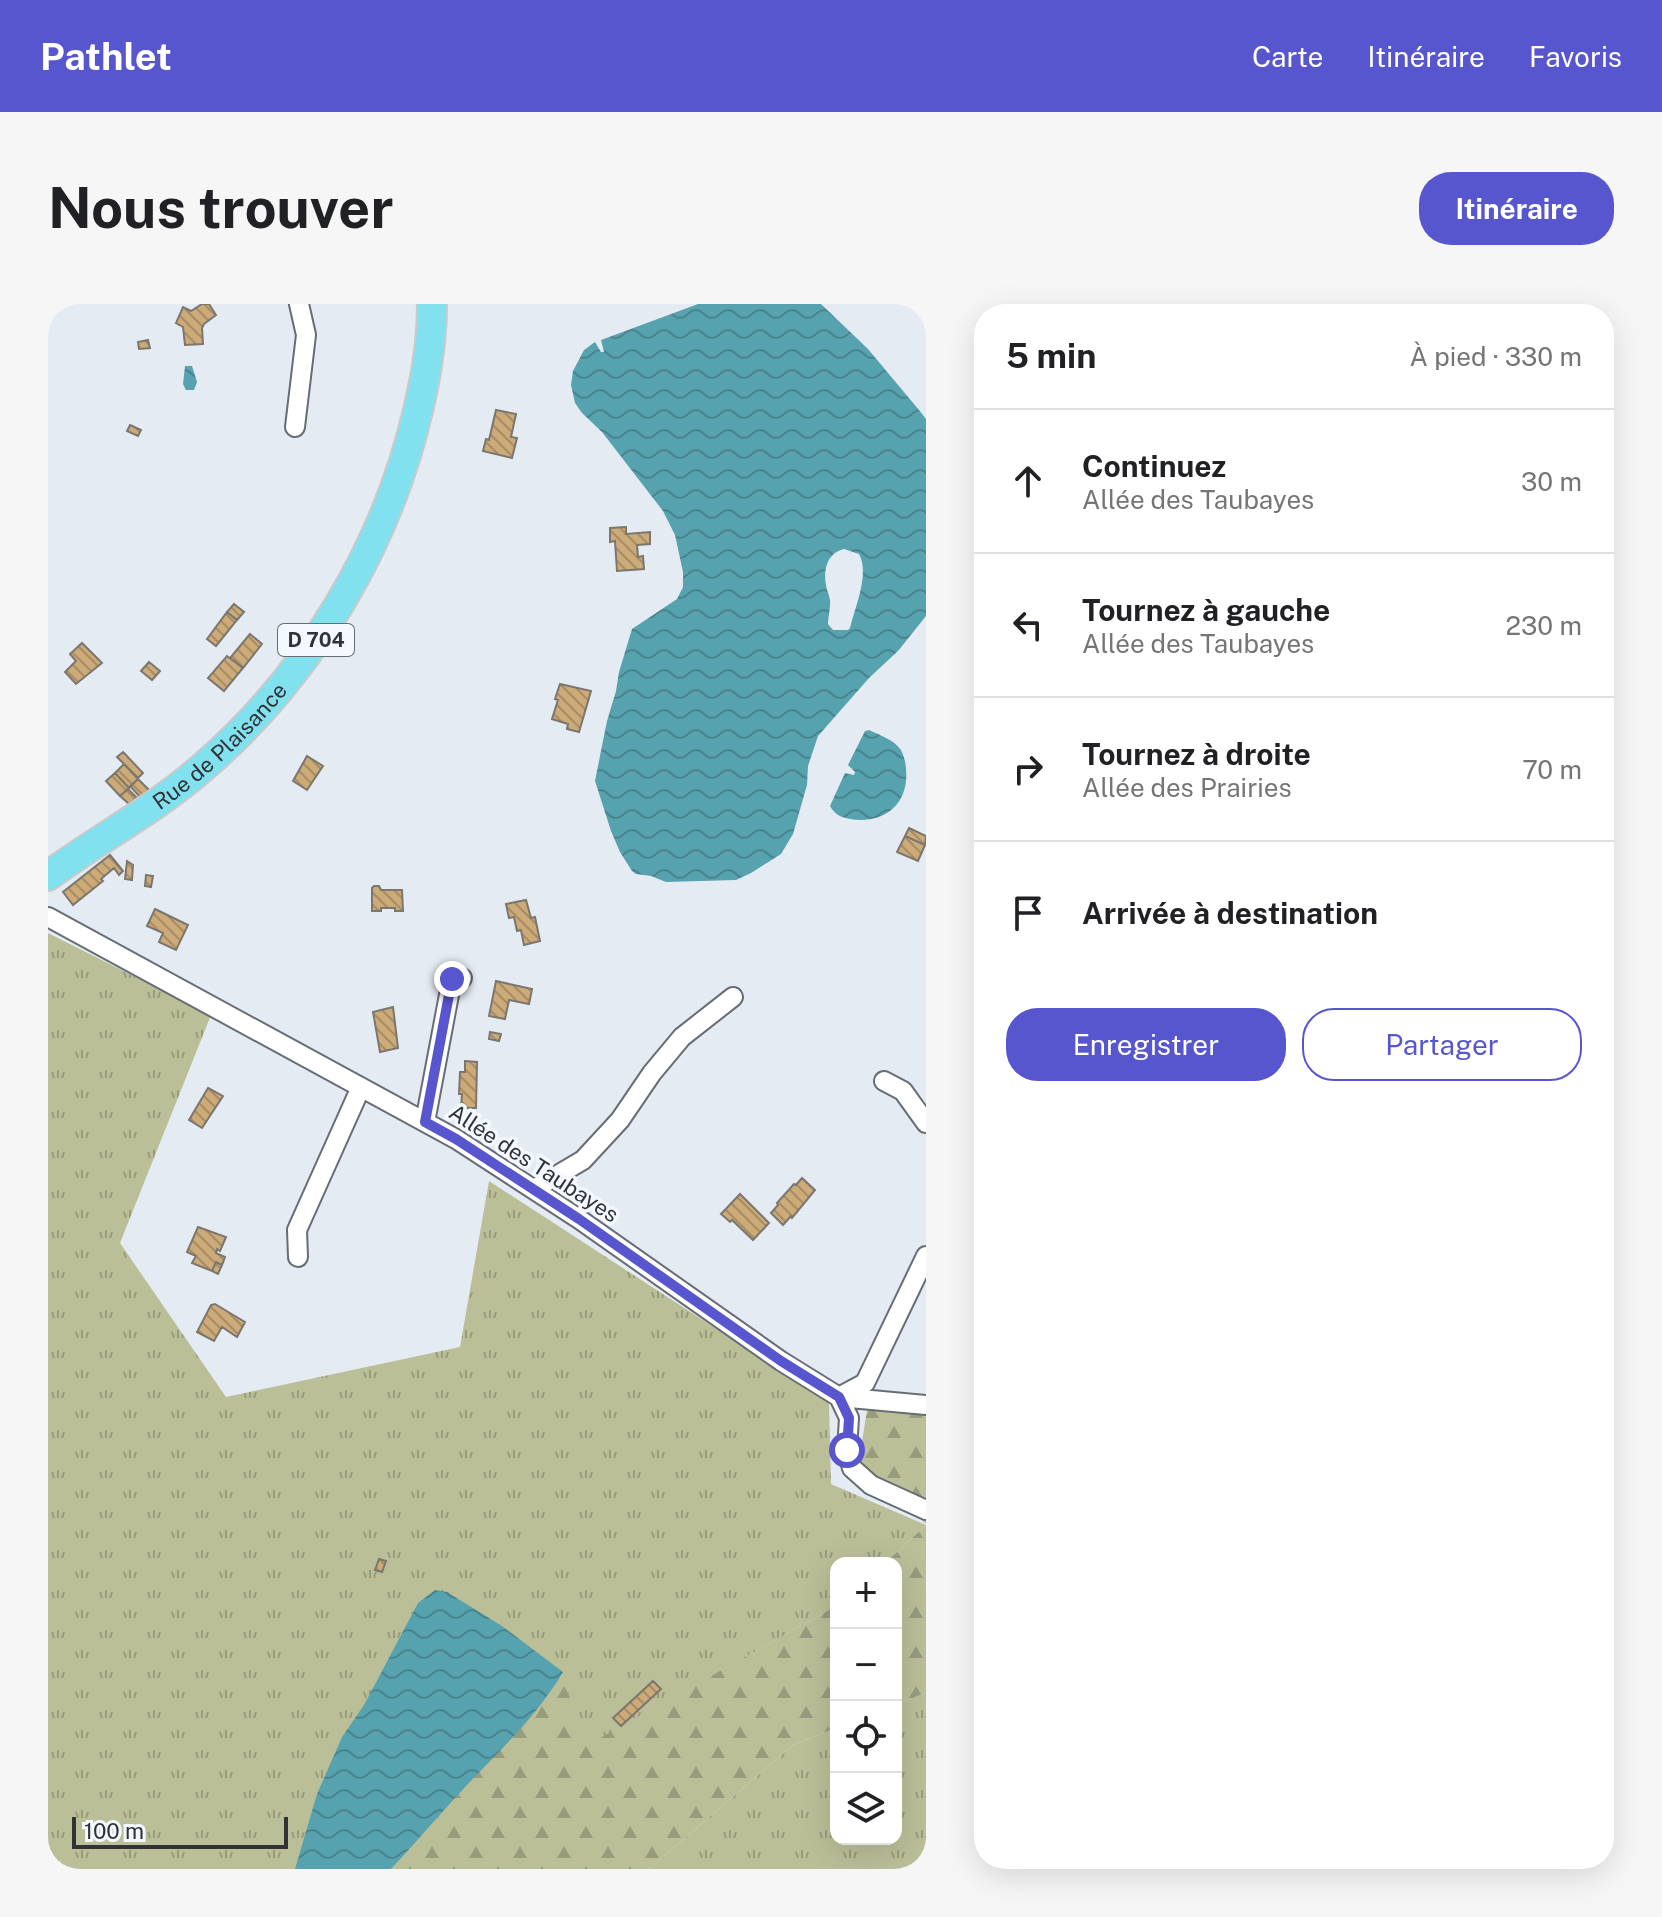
<!DOCTYPE html>
<html lang="fr">
<head>
<meta charset="utf-8">
<style>
  body { margin:0; font-family:"Public Sans",sans-serif; background:#f6f6f6; color:#202124 }
  .controls { position:absolute; right:24px; bottom:24px; display:grid; overflow:hidden; border-radius:16px; box-shadow:0 8px 32px #0002 }
  .controls button { width:72px; height:72px; display:grid; place-items:center; padding:0; border:0; border-bottom:2px solid #e0e0e0; background:#fff; color:#202124; font:40px sans-serif }
  .scale { position:absolute; left:24px; bottom:20px; width:216px; box-sizing:border-box; padding-left:8px; border:4px solid #303235; border-top:0; font-size:22px; line-height:28px; white-space:nowrap; color:#303235; -webkit-text-stroke:6px #f3f9ff; paint-order:stroke }
  .stop { position:absolute; width:24px; height:24px; margin:-18px; border:6px solid #5856ce; border-radius:50%; background:#fff }
  .stop.end { background:#5856ce; border-color:#fff; box-shadow:0 2px 8px #0008 }
  .list { margin:0; padding:0; list-style:none }
  h2 { display:flex; justify-content:space-between; align-items:center; height:104px; margin:0; padding:0 32px; font-size:34px }
  h2 small { font-size:26px; font-weight:400; color:#757577 }
  .list li { display:grid; grid-template-columns:52px 1fr auto; gap:24px; align-items:center; box-sizing:border-box; height:144px; padding:0 32px; border-top:2px solid #e0e0e0 }
  .list b { display:block; font-size:30px; white-space:nowrap }
  .list p { margin:0; font-size:26px; white-space:nowrap; color:#757577 }
  .list em { font-size:26px; font-style:normal; color:#757577 }
  .actions { display:flex; gap:16px; padding:24px 32px }
  .actions a { flex:1; padding:18px 0; border:2px solid #5856ce; border-radius:32px; text-align:center; font-size:28px; color:#5856ce }
  .actions .main { background:#5856ce; color:#fff }
  .icon { flex:none; width:44px; height:44px; fill:none; stroke:currentColor; stroke-width:2; stroke-linecap:round; stroke-linejoin:round }
  .map { position:relative; flex:none; width:878px; height:1565px; overflow:hidden; border-radius:32px }
  header { display:flex; align-items:center; gap:48px; box-sizing:border-box; height:112px; padding:0 40px; background:#5856ce; color:#fff }
  header strong { font-size:38px }
  nav { display:flex; gap:44px; margin-inline-start:auto; font-size:28px }
  .intro { display:flex; align-items:center; justify-content:space-between; box-sizing:border-box; height:192px; padding:0 48px }
  h1 { margin:0; font-size:56px }
  .button { padding:20px 36px; border-radius:32px; background:#5856ce; color:#fff; font-size:28px; font-weight:700 }
  main { display:flex; gap:48px; padding:0 48px }
  aside { flex:1; background:#fff; border-radius:32px; box-shadow:0 8px 32px #0002 }
  .map>svg:first-child { display:block }
  .grass { fill:url(#grass-tufts) }
  .forest { fill:url(#forest-firs) }
  .water { fill:url(#water-waves); fill-rule:evenodd }
  .building { fill:url(#building-back-hatch); stroke:#7b766e; stroke-width:2 }
  .lines { fill:none; stroke-linecap:round; stroke-linejoin:round }
  .street-casing { stroke:#676d74; stroke-width:22 }
  .primary-casing { stroke:#c9caca; stroke-width:32 }
  .street { stroke:#fff; stroke-width:18 }
  .primary { stroke:#82e1ef; stroke-width:28 }
  .route { stroke:#5856ce; stroke-width:10 }
  .labels { text-anchor:middle; dominant-baseline:central; stroke-width:7; stroke-linejoin:round; paint-order:stroke }
  .shield { fill:#f3f9ff; stroke:#6a6e72; stroke-width:2 }
  .shield-label { font-size:20px; font-weight:bold; fill:#303235 }
  .street-label { font-size:22px; fill:#303235; stroke:#f3f9ff }
</style>
</head>
<body>
<header>
<strong>Pathlet</strong>
<nav><a>Carte</a><a>Itinéraire</a><a>Favoris</a></nav>
</header>
<div class="intro"><h1>Nous trouver</h1><a class="button">Itinéraire</a></div>
<main>
<div class="map">
<svg width="878" height="1565" viewBox="0 0 878 1565">
  <defs>
    <pattern id="grass-tufts" width="24" height="20" patternUnits="userSpaceOnUse" patternTransform="scale(2)"><rect width="24" height="20" fill="#babf98"/><path d="M3 7l-1-3M5 7V3M7 7l1-3M15 17l-1-3M17 17v-4M19 17l1-3" fill="none" stroke="#989c7d"/></pattern>
    <pattern id="forest-firs" width="22" height="20" patternUnits="userSpaceOnUse" patternTransform="scale(2)"><rect width="22" height="20" fill="#babf98"/><path d="M5 1l3.5 6h-7zM16 11l3.5 6h-7z" fill="#989c7d"/></pattern>
    <pattern id="water-waves" width="16" height="10" patternUnits="userSpaceOnUse" patternTransform="scale(2)"><rect width="16" height="10" fill="#56a2ae"/><path d="M0 5q4-4 8 0t8 0" fill="none" stroke="#48858e"/></pattern>
    <pattern id="building-back-hatch" width="6" height="6" patternUnits="userSpaceOnUse" patternTransform="scale(2)"><rect width="6" height="6" fill="#cdab79"/><path d="M-1 5l2 2M0 0l6 6M5-1l2 2" fill="none" stroke="#a78c64"/></pattern>
  </defs>
  <rect width="100%" height="100%" fill="#e5ebf3"/>
  <path class="grass" d="M0,629L163,711L72,939L178,1093L412,1043L441,877L781,1098L783,1180L878,1221L837,1259H788V1302L543,1440L500,1347L318,1565H0Z
    M878,1389V1565H601L745,1441L788,1424V1535H848V1400Z"/>
  <path class="forest" d="M822,1087L878,1090V1220L811,1157Z
    M878,1221V1389L848,1400V1259H837Z
    M788,1302V1424L745,1441L601,1565H318L500,1346L543,1439Z"/>
  <path class="water" d="M650,0H773L820,45L871,106L878,115V312L850,347L821,374L770,432L760,462L759,481L745,530L733,550L703,569L688,576L618,578L603,572L588,570L584,567L572,548L563,527L547,477L559,417L568,387L571,368L584,325L629,295L635,283V268L627,231L615,207L554,128L534,109L527,99L523,81L525,67L536,46L547,38L553,48H556L553,36ZM796,245L811,250C822,270 807,303 802,324L800,326H785L780,320C780,313 782,307 782,300C783,294 779,288 778,281C775,266 779,249 796,245Z
    M137,62H144L149,78L146,86H138L135,80Z
    M821,426C832,431 846,436 853,446C858,456 859,467 858,477C855,506 830,520 802,515C793,513 787,511 782,502L797,469L806,471L807,468L800,461L817,427Z
    M387,1286L399,1288L454,1322L515,1368C489,1412 453,1445 418,1482C393,1509 368,1538 343,1565H247L269,1490L294,1433L316,1401L370,1299Z"/>
  <path class="building" d="M154,0H161L168,11L156,20L154,24L155,40L137,41L135,23L128,19L135,3L143,7Z
    M100,36L102,44L91,45L90,38Z
    M448,106L468,110L463,133L469,134L464,154L435,147L438,135L441,136Z
    M82,121L93,126L90,132L79,127Z
    M578,223V230L602,228V240L589,241L590,253L595,252L596,265L569,267L567,237L562,238V224Z
    M186,300L196,308L189,316L179,308Z
    M179,308L189,316L168,342L159,335Z
    M202,330L214,340L195,364L182,354Z
    M34,339L54,359L28,380L17,368L28,357L22,350Z
    M179,352L195,364L176,387L160,374Z
    M101,358L112,367L104,376L93,367Z
    M512,380L543,387L531,428L519,425L520,420L504,415L510,396L507,395Z
    M75,448L95,469L90,474L69,453Z
    M259,452L275,462L259,486L245,477Z
    M76,460L90,475L81,484L67,469Z
    M67,469L81,484L72,492L58,477Z
    M90,475L101,486L92,493L82,482Z
    M80,485L89,494L81,500L72,492Z
    M861,524L878,532L877,541L857,532Z
    M857,532L877,541L870,557L849,548Z
    M62,551L75,567L71,571L66,564L53,575L55,577L25,601L15,588Z
    M79,557L85,561L84,576L77,575Z
    M98,571L105,572L103,583L97,582Z
    M326,582H331L333,586H354L355,607H347V604H333V607H324V584Z
    M478,596L483,614L487,613L492,637L476,641L473,626L469,627L466,613L461,614L458,600Z
    M107,605L140,621L128,646L111,638L115,629L99,622Z
    M448,677L484,685L481,700L461,696L457,715L441,712Z
    M345,703L350,744L332,748L325,708Z
    M442,728L453,730L451,737L441,735Z
    M417,757L429,758L428,804H413L414,790H411L412,768H417Z
    M160,784L175,792L154,824L141,816Z
    M754,874L767,886L744,914L743,912L735,921L723,909L730,901L729,899L746,880L748,881Z
    M692,890L721,919L705,936L684,916L682,918L673,910Z
    M150,923L178,933L172,947L169,945L168,949L177,953L174,961L168,958L164,967L144,959L148,952L139,948Z
    M168,958L174,961L170,970L164,967Z
    M167,1000L197,1018L189,1033L174,1023L166,1037L149,1028L163,1001Z
    M331,1255L338,1257L334,1268L327,1266Z
    M605,1377L613,1385L573,1422L565,1414Z"/>
  <g class="lines">
    <defs>
      <path id="street" d="M247,123L258,31L251,0
        M0,613L408,835L531,915L733,1057L791,1093L801,1114L799,1146L804,1164L823,1181L878,1206
        M836,777L855,787L878,819
        M377,818L404,675L414,674
        M486,885L535,856L572,816L604,769L634,733L685,693
        M250,953L249,926L313,783
        M791,1093L817,1079L878,952
        M791,1093L878,1101"/>
      <g id="primary">
        <path id="s1" d="M0,572C50,535 106,506 154,464C262,371 340,241 371,102C379,68 384,35 384,0"/>
      </g>
    </defs>
    <use href="#street" class="street-casing"/>
    <use href="#primary" class="primary-casing"/>
    <use href="#street" class="street"/>
    <use href="#primary" class="primary"/>
  </g>
  <g class="lines">
    <path class="route" d="M404,675L377,818L408,835L531,915L733,1057L791,1093L801,1114L799,1146"/>
  </g>
  <g class="labels">
    <rect class="shield" x="230" y="320" width="76" height="32" rx="6"/>
    <g class="shield-label">
      <text x="268" y="336">D 704</text>
    </g>
    <g class="street-label">
      <text stroke="none"><textPath href="#s1" startOffset="216">Rue de Plaisance</textPath></text>
      <text transform="translate(486 859) rotate(33)">Allée des Taubayes</text>
    </g>
  </g>
</svg>
<div class="controls">
<button>+</button>
<button>−</button>
<button><svg class="icon" aria-label="locate" viewBox="0 0 24 24"><circle cx="12" cy="12" r="6"/><path d="M12 2v4M12 18v4M2 12h4M18 12h4"/></svg></button>
<button><svg class="icon" aria-label="layers" viewBox="0 0 24 24"><path d="M12 4l9 5-9 5-9-5zM3 14l9 5 9-5"/></svg></button>
</div>
<div class="scale">100 m</div>
<div class="stop" style="left:799px;top:1146px"></div>
<div class="stop end" style="left:404px;top:675px"></div>
</div>
<aside>
<h2>5 min<small>À pied · 330 m</small></h2>
<ul class="list">
<li><svg class="icon" aria-label="ahead" viewBox="0 0 24 24"><path d="M12 20V5M6 11l6-6 6 6"/></svg><div><b>Continuez</b><p>Allée des Taubayes</p></div><em>30 m</em></li>
<li><svg class="icon" aria-label="left" viewBox="0 0 24 24"><path d="M17 20v-9H6M10 6l-5 5 5 5"/></svg><div><b>Tournez à gauche</b><p>Allée des Taubayes</p></div><em>230 m</em></li>
<li><svg class="icon" aria-label="right" viewBox="0 0 24 24"><path d="M7 20v-9h11M14 6l5 5-5 5"/></svg><div><b>Tournez à droite</b><p>Allée des Prairies</p></div><em>70 m</em></li>
<li><svg class="icon" aria-label="arrive" viewBox="0 0 24 24"><path d="M6 21V4h12l-3 4 3 4H6"/></svg><div><b>Arrivée à destination</b></div></li>
</ul>
<div class="actions"><a class="main">Enregistrer</a><a>Partager</a></div>
</aside>
</main>
</body>
</html>
